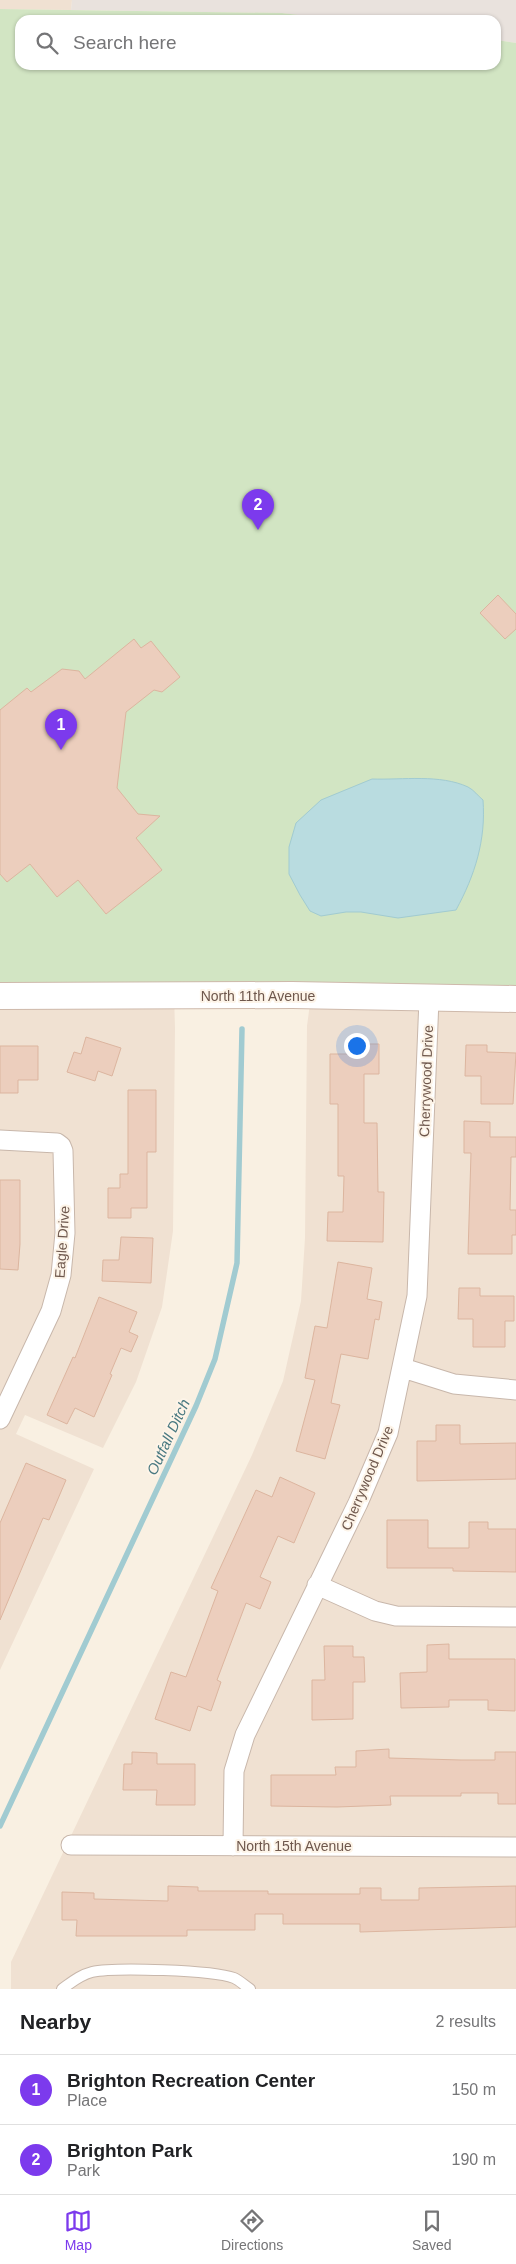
<!DOCTYPE html>
<html lang="en">
<head>
<meta charset="utf-8">
<style>
  body { margin:0; font-family:Helvetica,sans-serif; background:#f6f6f6; color:#202124 }
  .you { position:absolute; left:356px; top:1045px; width:18px; height:18px; margin:-12px; border:4px solid #fff; border-radius:50%; background:#1a73e8; box-shadow:0 0 0 8px #1a73e833 }
  .badge { display:grid; place-items:center; width:32px; height:32px; border-radius:50%; background:#7c3aed; color:#fff; font-size:16px; font-weight:700 }
  .pin { position:absolute; translate:-50% -41px; filter:drop-shadow(0 1px 2px #0008) }
  .pin::after { content:''; position:absolute; top:26px; width:18px; height:15px; background:inherit; clip-path:polygon(0 0,100% 0,50% 100%) }
  .list { margin:0; padding:0; list-style:none }
  h2 { display:flex; justify-content:space-between; align-items:center; height:65px; margin:0; padding:0 20px; font-size:21px }
  h2 small { font-size:16px; font-weight:400; color:#757577 }
  .list li { display:grid; grid-template-columns:32px 1fr auto; gap:15px; align-items:center; box-sizing:border-box; height:70px; padding:0 20px; border-top:1px solid #e0e0e0 }
  .list b { display:block; font-size:19px; white-space:nowrap }
  .list p { margin:0; font-size:16px; white-space:nowrap; color:#757577 }
  .list em { font-size:16px; font-style:normal; color:#757577 }
  .icon { flex:none; width:28px; height:28px; fill:none; stroke:currentColor; stroke-width:2; stroke-linecap:round; stroke-linejoin:round }
  .map { position:relative; flex:none; width:516px; height:1989px; overflow:hidden }
  .search { position:absolute; background:#fff; box-shadow:0 1px 4px #0004; left:15px; right:15px; top:15px; height:55px; display:flex; align-items:center; gap:12px; box-sizing:border-box; padding:0 18px; border-radius:15px; color:#757577; font-size:19px }
  .sheet { height:205px; background:#fff }
  nav { display:flex; justify-content:space-around; align-items:center; box-sizing:border-box; height:70px; border-top:1px solid #e0e0e0; background:#fff; font-size:14px; color:#757577 }
  nav a { display:grid; justify-items:center; gap:2px }
  nav .on { color:#7c3aed }
  .map>svg:first-child { display:block }
  .residential { fill:#f0e1d2 }
  .industrial { fill:#e9e2dd }
  .green { fill:#d2e5c3 }
  .water { fill:#b9dce0; stroke:#a1cbd1 }
  .lines { fill:none; stroke-linecap:round; stroke-linejoin:round }
  .stream { stroke:#a1cbd1; stroke-width:5.5 }
  .building { fill:#eccebd; stroke:#dcb59f }
  .lane-casing { stroke:#c8b7ab; stroke-width:12 }
  .street-casing { stroke:#c8b7ab; stroke-width:21 }
  .secondary-casing { stroke:#ceb9ab; stroke-width:28 }
  .lane { stroke:#fff; stroke-width:10 }
  .street { stroke:#fff; stroke-width:19 }
  .secondary { stroke:#fff; stroke-width:26 }
  .labels { text-anchor:middle; dominant-baseline:central; stroke-width:4; stroke-linejoin:round; paint-order:stroke }
  .street-label { font-size:14px; fill:#6e574c; stroke:#fdf4e8 }
  .water-label { font-size:15px; font-style:italic; fill:#487880; stroke:#fdf4e8 }
</style>
</head>
<body>
<div class="map">
<svg width="516" height="1989" viewBox="0 0 516 1989">
  <rect width="100%" height="100%" fill="#f9f0e2"/>
  <path class="residential" d="M0,0H72L71,10L0,9Z
    M0,996H174L175,1028L173,1231L162,1307L136,1382L103,1448L25,1415L16,1434L94,1469L0,1670Z
    M311,996L516,999V1989H11V1962L252,1455L283,1381L301,1301L305,1238L307,1026Z"/>
  <path class="industrial" d="M72,0H516V43L496,40V20H339L282,13L71,10Z"/>
  <path class="green" d="M0,9L282,13L339,20H20V65H496V40L516,43V1000L0,996Z"/>
  <path class="water" d="M372,779C403,780 440,774 468,787C474,790 478,796 483,800C486,840 475,875 456,910L398,918L361,912H346L321,916L310,911L300,895L289,874V847L296,823L321,800Z"/>
  <g class="lines">
    <path class="stream" d="M0,1826L196,1406L215,1359L237,1263L242,1029"/>
  </g>
  <path class="building" d="M498,595L516,614V629L505,639L480,613Z
    M134,639L141,648L151,641L180,677L162,692L154,690L126,712L117,788L138,814L160,816L136,838L162,870L106,914L78,880L57,897L30,864L7,882L0,874V710L27,688L31,692L62,669L79,671L85,679Z
    M86,1037L121,1048L112,1076L98,1071L95,1081L67,1072L74,1052L81,1054Z
    M358,1044H379V1074H364V1123H377L378,1192H384L383,1242L327,1241L328,1212H343L344,1176H338V1104H330V1054H358Z
    M466,1045H487V1052L516,1053L513,1104H481V1076H465Z
    M0,1046H38V1080H18V1093H0Z
    M128,1090H156V1152H147V1208H131V1218H108V1188H120V1174H128Z
    M464,1121L490,1122V1137H516V1157H511L510,1210H516V1235H512V1254H468L471,1153H464Z
    M0,1180H20V1244L18,1270L0,1269Z
    M121,1237L153,1238L151,1283L102,1281L103,1260H119Z
    M338,1262L372,1268L367,1299L382,1302L379,1320L375,1319L368,1359L341,1354L331,1403L340,1405L325,1459L296,1451L315,1380L305,1378L315,1326L327,1328Z
    M459,1288H480V1296H514V1321H505V1347H473V1319H458Z
    M99,1297L137,1312L129,1332L138,1336L131,1352L121,1348L110,1374L112,1375L94,1417L75,1408L67,1424L47,1415L73,1357L75,1358Z
    M436,1425H460V1444L516,1443V1479L417,1481V1441H436Z
    M26,1463L66,1480L49,1520L43,1518L0,1620V1523Z
    M280,1477L315,1493L294,1543L278,1536L260,1577L271,1582L260,1609L246,1603L217,1680L221,1682L211,1711L198,1706L190,1731L155,1719L171,1672L186,1677L218,1591L211,1588L256,1490L272,1497Z
    M387,1520H428V1548H469V1522H488V1529H516V1572L453,1571V1568H387Z
    M449,1644V1659H515V1711L488,1710V1700H449V1707L401,1708L400,1673L427,1672V1645Z
    M324,1646H353V1657H364L365,1682H353V1719L312,1720V1680H325Z
    M389,1749V1758L461,1760H495V1752H516V1804H498V1793H461V1796H390L391,1805L337,1807L271,1806V1775H336L335,1767H356V1751Z
    M132,1752L157,1753V1764H195V1805H156L157,1790H123L124,1764H132Z
    M168,1886L198,1887V1891H268V1894H360V1888H381V1900H419V1888L516,1886V1927L360,1932V1924H283V1914H255V1930H187V1936H76L77,1920H62V1892L94,1893V1899L168,1901Z"/>
  <g class="lines">
    <defs>
      <path id="lane" d="M62,1989C72,1982 80,1975 92,1972C114,1967 213,1970 234,1978C239,1980 245,1986 250,1989"/>
      <path id="street" d="M0,1140L57,1143L61,1146L63,1151L65,1233L61,1275L51,1311L0,1419
        M403,1368L454,1384L516,1390
        M317,1585L375,1611L396,1616L516,1617
        M71,1845L516,1847
        M233,1846L234,1771L245,1735L358,1503L388,1433L417,1296L429,999"/>
      <path id="secondary" d="M0,996L292,995L516,999"/>
    </defs>
    <use href="#lane" class="lane-casing"/>
    <use href="#street" class="street-casing"/>
    <use href="#secondary" class="secondary-casing"/>
    <use href="#lane" class="lane"/>
    <use href="#street" class="street"/>
    <use href="#secondary" class="secondary"/>
  </g>
  <g class="labels">
    <g class="street-label">
      <text x="258" y="996">North 11th Avenue</text>
      <text transform="translate(426 1081) rotate(-88)">Cherrywood Drive</text>
      <text transform="translate(62 1242) rotate(-86)">Eagle Drive</text>
      <text transform="translate(367 1478) rotate(-67)">Cherrywood Drive</text>
      <text x="294" y="1846">North 15th Avenue</text>
    </g>
    <g class="water-label">
      <text transform="translate(168 1437) rotate(-65)">Outfall Ditch</text>
    </g>
  </g>
</svg>
<div class="you"></div>
<div class="pin badge" style="left:61px;top:750px">1</div>
<div class="pin badge" style="left:258px;top:530px">2</div>
<div class="search"><svg class="icon" aria-label="search" viewBox="0 0 24 24"><circle cx="10" cy="10" r="6"/><path d="M15 15l6 6"/></svg>Search here</div>
</div>
<section class="sheet">
<h2>Nearby<small>2 results</small></h2>
<ul class="list">
<li><span class="badge">1</span><div><b>Brighton Recreation Center</b><p>Place</p></div><em>150 m</em></li>
<li><span class="badge">2</span><div><b>Brighton Park</b><p>Park</p></div><em>190 m</em></li>
</ul>
</section>
<nav>
<a class="on"><svg class="icon" aria-label="map" viewBox="0 0 24 24"><path d="M3 6l6-2 6 2 6-2v14l-6 2-6-2-6 2zM9 4v14M15 6v14"/></svg>Map</a>
<a><svg class="icon" aria-label="directions" viewBox="0 0 24 24"><path d="M12 3l9 9-9 9-9-9zM9 14v-3h6M13 9l2 2-2 2"/></svg>Directions</a>
<a><svg class="icon" aria-label="saved" viewBox="0 0 24 24"><path d="M7 4h10v16l-5-4-5 4z"/></svg>Saved</a>
</nav>
</body>
</html>
